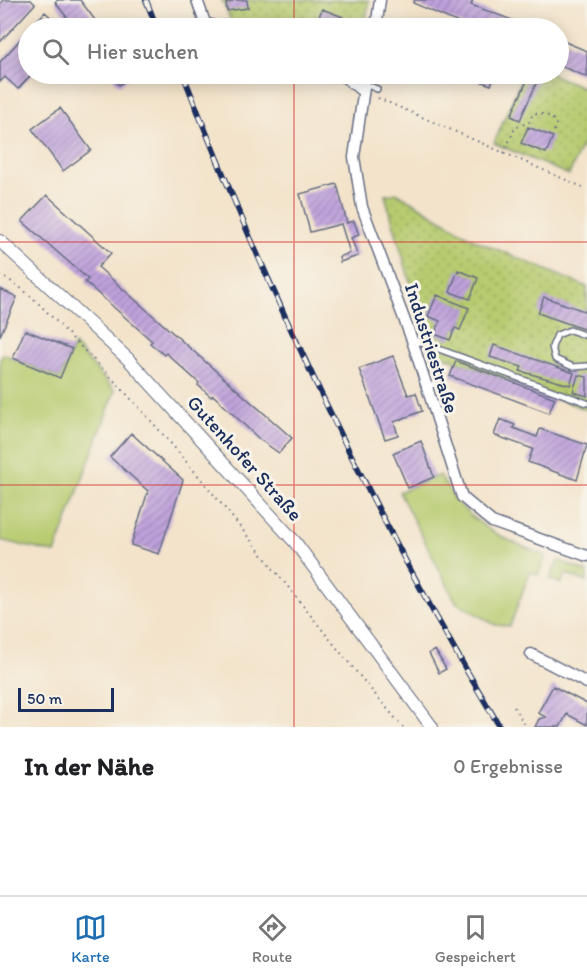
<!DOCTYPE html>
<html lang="de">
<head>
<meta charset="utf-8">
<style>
  body { margin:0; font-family:Itim,sans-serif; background:#f2f2f2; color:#202124 }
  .scale { position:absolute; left:18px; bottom:15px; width:96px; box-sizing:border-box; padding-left:6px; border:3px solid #1b2f5e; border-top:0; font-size:16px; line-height:21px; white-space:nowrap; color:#1b2f5e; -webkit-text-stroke:4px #f7f3e8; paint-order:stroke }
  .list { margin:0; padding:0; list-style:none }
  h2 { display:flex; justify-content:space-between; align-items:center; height:78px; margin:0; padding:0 24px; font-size:26px }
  h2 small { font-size:20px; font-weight:400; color:#757577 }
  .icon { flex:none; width:33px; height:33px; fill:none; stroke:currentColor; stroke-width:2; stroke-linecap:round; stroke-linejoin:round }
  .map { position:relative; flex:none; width:587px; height:727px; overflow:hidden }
  .search { position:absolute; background:#fff; box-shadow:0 3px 15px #0003; left:18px; right:18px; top:18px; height:66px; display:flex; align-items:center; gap:15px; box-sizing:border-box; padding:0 21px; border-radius:33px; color:#757577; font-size:22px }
  .sheet { height:168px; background:#fff }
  nav { display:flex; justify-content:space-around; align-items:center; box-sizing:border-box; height:84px; border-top:2px solid #e0e0e0; background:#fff; font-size:16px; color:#757577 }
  nav a { display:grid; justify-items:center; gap:3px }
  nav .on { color:#1f6fb2 }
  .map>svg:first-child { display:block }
  .grass { fill:#b7cb6f; stroke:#697d66; stroke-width:1.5 }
  .garden { fill:url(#garden-dots); stroke:#697d66; stroke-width:1.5 }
  .building { fill:url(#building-hatch) }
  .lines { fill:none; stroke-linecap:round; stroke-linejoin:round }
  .service-casing { stroke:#676e84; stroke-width:8 }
  .minor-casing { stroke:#676e84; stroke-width:13 }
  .tertiary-casing { stroke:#676e84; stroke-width:14 }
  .path { stroke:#676e84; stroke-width:2; stroke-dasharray:1.5 4.5; stroke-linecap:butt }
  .service { stroke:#fff; stroke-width:5 }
  .minor { stroke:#fff; stroke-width:10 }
  .tertiary { stroke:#fff; stroke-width:12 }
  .rail-casing { stroke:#1b2f5e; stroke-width:6 }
  .rail { stroke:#f7f3e8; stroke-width:4; stroke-dasharray:11; stroke-linecap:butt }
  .grid { fill:none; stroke:#d62828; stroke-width:1.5; stroke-opacity:0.55 }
  .labels { text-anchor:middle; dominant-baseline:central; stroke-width:6; stroke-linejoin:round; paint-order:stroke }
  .street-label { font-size:20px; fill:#1b2f5e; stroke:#f7f3e8 }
</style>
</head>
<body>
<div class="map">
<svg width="587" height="727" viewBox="0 0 587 727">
  <defs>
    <pattern id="garden-dots" width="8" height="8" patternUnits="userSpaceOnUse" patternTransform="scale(1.5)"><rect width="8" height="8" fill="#b7cb6f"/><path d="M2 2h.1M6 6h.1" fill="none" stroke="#94a55e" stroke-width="1.8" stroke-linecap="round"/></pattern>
    <pattern id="building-hatch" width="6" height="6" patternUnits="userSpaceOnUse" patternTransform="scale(1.5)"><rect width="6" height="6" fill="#bfa2db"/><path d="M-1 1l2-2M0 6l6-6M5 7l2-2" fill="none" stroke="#9a84b5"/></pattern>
  </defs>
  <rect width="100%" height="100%" fill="#f7f3e8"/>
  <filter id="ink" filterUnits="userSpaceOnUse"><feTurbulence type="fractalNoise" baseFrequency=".0167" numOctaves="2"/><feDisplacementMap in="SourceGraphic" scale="12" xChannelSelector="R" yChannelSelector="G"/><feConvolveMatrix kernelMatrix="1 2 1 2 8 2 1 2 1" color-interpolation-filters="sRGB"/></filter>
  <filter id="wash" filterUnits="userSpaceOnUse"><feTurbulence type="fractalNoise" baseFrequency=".008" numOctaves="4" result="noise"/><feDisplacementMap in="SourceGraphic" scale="24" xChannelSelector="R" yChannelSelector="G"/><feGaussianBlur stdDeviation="1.35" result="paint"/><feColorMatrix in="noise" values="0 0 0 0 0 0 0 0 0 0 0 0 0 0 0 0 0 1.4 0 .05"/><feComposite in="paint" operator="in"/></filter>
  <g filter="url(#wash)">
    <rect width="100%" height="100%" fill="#f3e3ca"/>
    <path class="grass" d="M74,345L115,391L55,553L0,540V360L3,354L60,378Z
      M440,475C466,524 497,536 546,556L538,575L530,572L510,626L495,625L456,602L399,492Z
      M558,560L587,572V582L566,574L561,584L550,579Z"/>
    <path class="garden" d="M222,0H369L365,28H243L232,24Z
      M523,74H551L587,89V133L569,175L494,143Z
      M398,193L475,240L587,287V410L430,351L385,195Z"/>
    <g id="blocks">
      <path class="building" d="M3,0H31L35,4L0,42V4Z
        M58,0H80L101,28H75L55,2Z
        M231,0H247L248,8L227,11L226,3L232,2Z
        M415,0H473L471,5L534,28H470L413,3Z
        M322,9L343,17L340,25L319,17Z
        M45,12L55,21L63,28H30Z
        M28,31V74H32L18,89L5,77L0,82V62Z
        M558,39L587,51V77L558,65Z
        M110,74H134L119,85Z
        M461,74H495L491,85Z
        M530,74L540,75L520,120L511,116Z
        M60,108L91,150L63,171L32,129Z
        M528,127L553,137L546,153L521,143Z
        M337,184L347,223L354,221L359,235L351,238L358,256L340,262L339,257L350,253L341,224L310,232L300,194Z
        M47,195L111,253L98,267L292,438L279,453L259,439L213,395L211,397L198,385L199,383L166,353L164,355L150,343L152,341L85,282L88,279L22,221Z
        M458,270L478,278L470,299L450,292Z
        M0,289L17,297L0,336Z
        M437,295L469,308L460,330L455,328L450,340L435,334L440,321L428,316Z
        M544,297L587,312L586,330L538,313Z
        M25,330L72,349L60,378L13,358Z
        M494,345L574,373L570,385L520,371L522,367L490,357Z
        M393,356L408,395L416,393L422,411L394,422L398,435L385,439L359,369Z
        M456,361L555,398L549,413L450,376Z
        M578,375L587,377V396L573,392Z
        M500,419L515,425L513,428L537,437L540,429L587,445L577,480L528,462L533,449L494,435Z
        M131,433L183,480L159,554L131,545L148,491L110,457Z
        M421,441L434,477L408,488L393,453Z
        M435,650L446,669L439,673L429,653Z
        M553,686L587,704V725L567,714L560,727H535L539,719L546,717L538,713Z"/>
    </g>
  </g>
  <g filter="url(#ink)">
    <use href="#blocks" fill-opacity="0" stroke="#676e84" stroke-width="1.5"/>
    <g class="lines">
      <defs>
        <path id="service" d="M365,84L377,89
          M587,336L570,330L557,335L552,347L555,359L573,367L587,366
          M414,340L587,403
          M426,386L442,383"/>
        <path id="minor" d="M197,0L205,23L220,28
          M376,28L380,0
          M335,74L346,78L362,91
          M366,74L354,157L362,207L412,340L462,497L492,522L587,556
          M531,654L587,683"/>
        <path id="tertiary" d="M0,241L128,359L295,542L432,727"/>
      </defs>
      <use href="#service" class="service-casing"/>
      <use href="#minor" class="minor-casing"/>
      <use href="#tertiary" class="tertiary-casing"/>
      <path class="path" d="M378,98L587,189
        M504,153L515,128L529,122L533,114C541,112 553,116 556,124L554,131
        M0,275C32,291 56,323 81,347C200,464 294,602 403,727
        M514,707L526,727"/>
      <use href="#service" class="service"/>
      <use href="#minor" class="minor"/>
      <use href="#tertiary" class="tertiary"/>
      <defs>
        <path id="rail" d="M146,0L157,28
          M183,74C271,300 374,518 500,727"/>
      </defs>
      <use href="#rail" class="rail-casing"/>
      <use href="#rail" class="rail"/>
    </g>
  </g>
  <path class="grid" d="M294,0V28M294,74V727M0,242H587M0,485H587"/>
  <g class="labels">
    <g class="street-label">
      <text transform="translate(432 348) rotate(72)">Industriestraße</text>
      <text transform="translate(245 458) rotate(48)">Gutenhofer Straße</text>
    </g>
  </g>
</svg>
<div class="scale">50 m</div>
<div class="search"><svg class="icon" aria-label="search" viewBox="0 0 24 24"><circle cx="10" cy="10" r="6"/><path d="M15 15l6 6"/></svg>Hier suchen</div>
</div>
<section class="sheet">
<h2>In der Nähe<small>0 Ergebnisse</small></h2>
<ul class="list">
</ul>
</section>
<nav>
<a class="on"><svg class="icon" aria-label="map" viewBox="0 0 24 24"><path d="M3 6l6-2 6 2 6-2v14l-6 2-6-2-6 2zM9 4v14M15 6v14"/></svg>Karte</a>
<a><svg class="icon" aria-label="directions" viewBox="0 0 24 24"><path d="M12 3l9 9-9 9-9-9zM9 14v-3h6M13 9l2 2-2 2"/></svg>Route</a>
<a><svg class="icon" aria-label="saved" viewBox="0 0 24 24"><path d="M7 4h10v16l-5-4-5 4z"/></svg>Gespeichert</a>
</nav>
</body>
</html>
